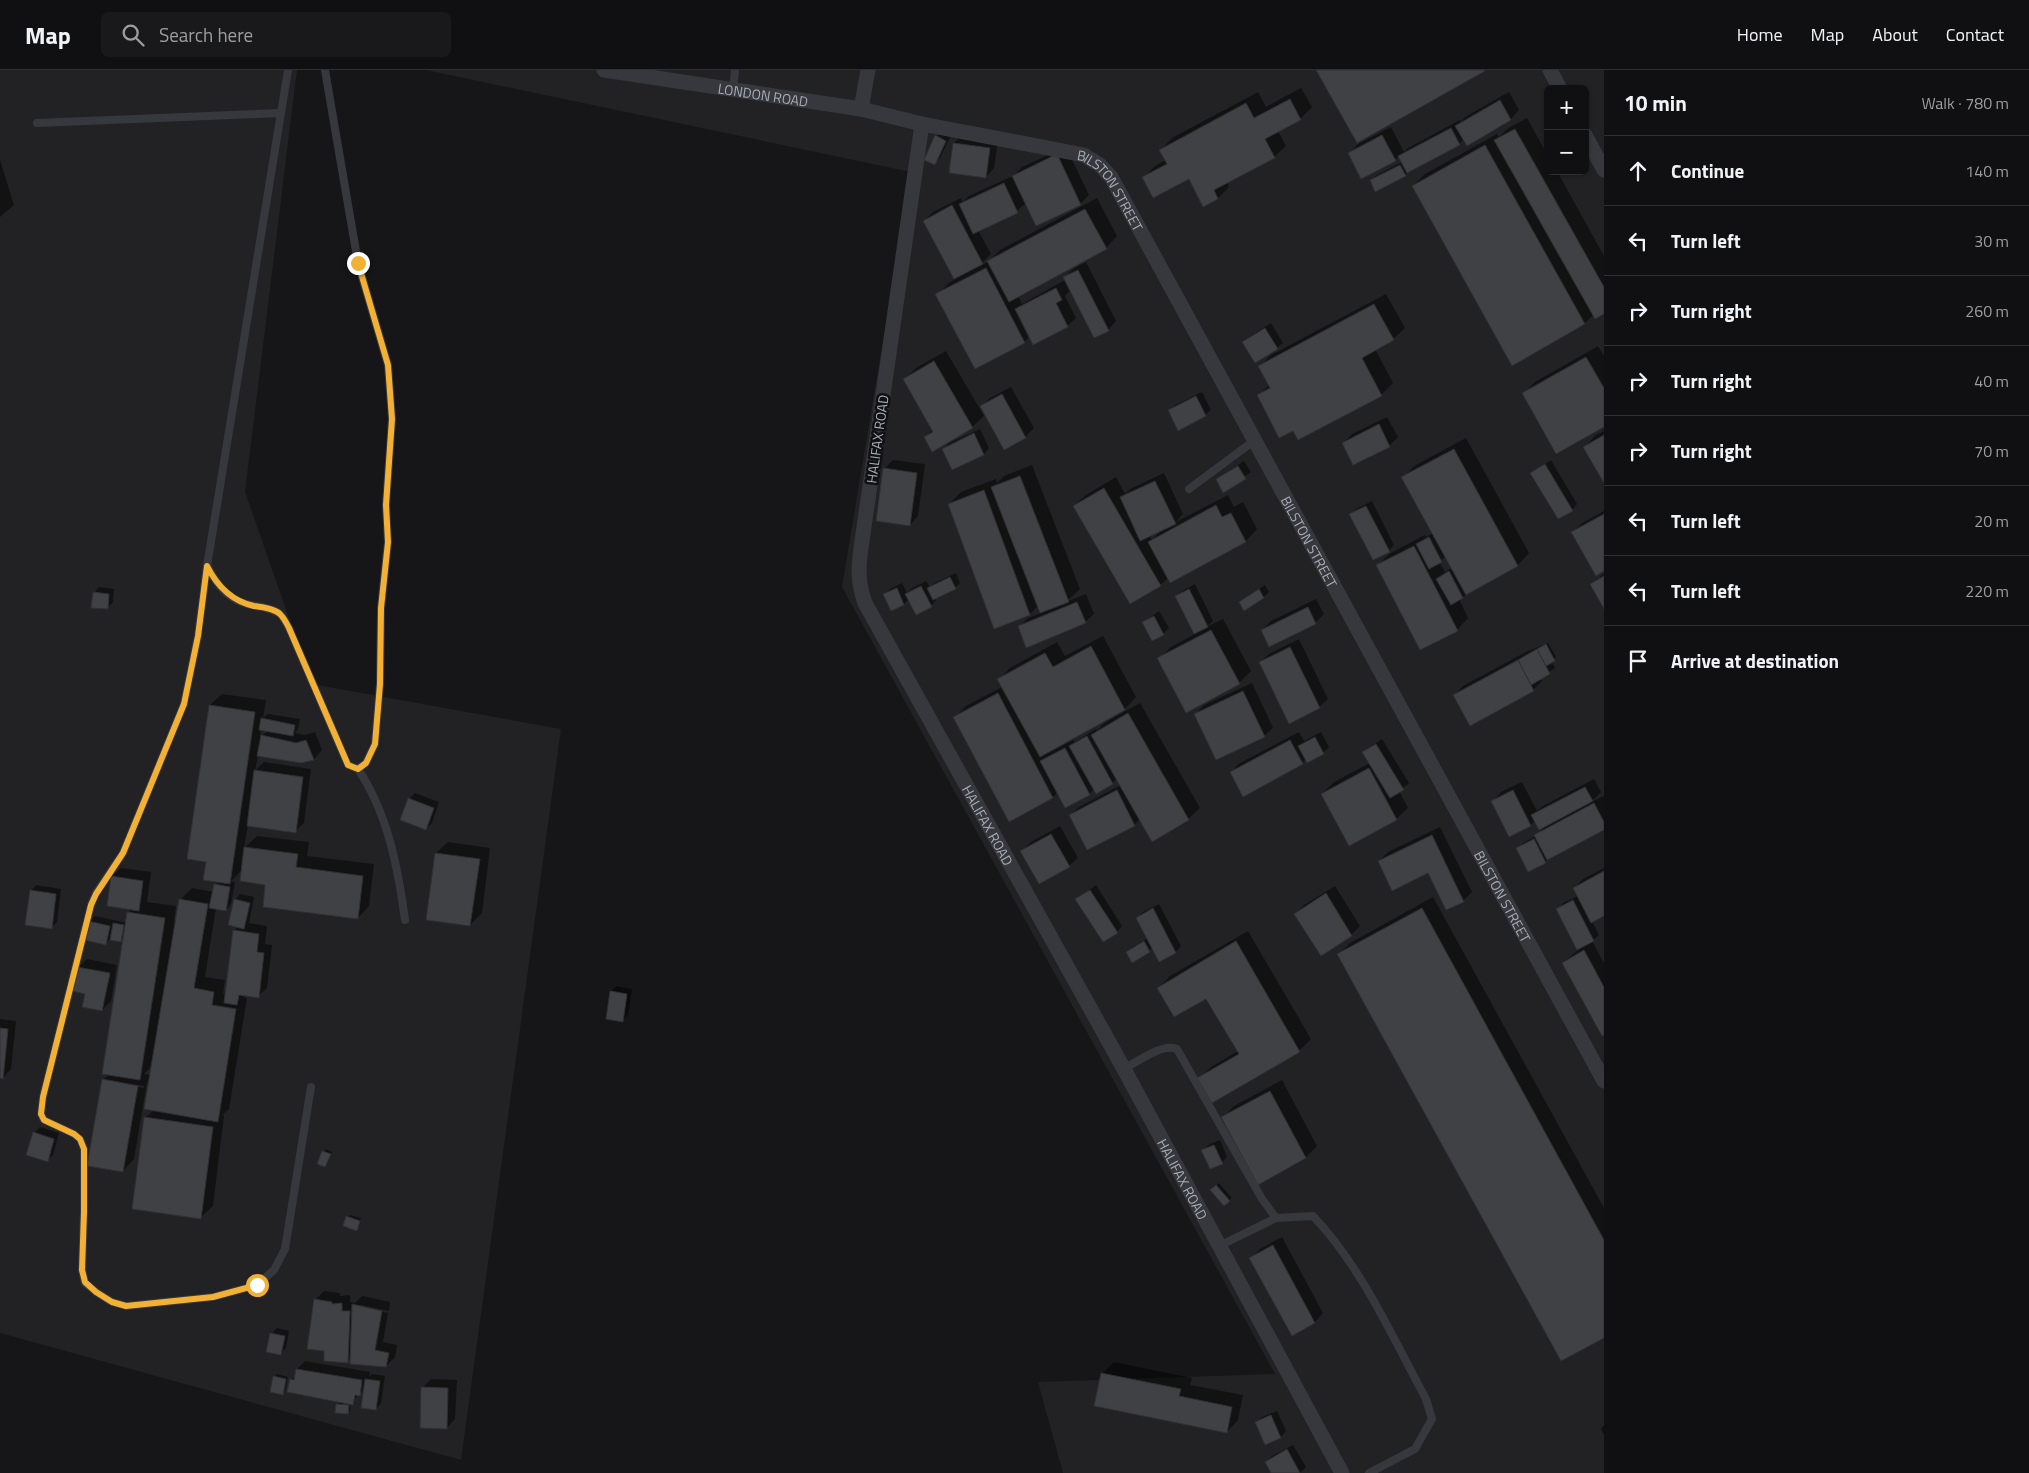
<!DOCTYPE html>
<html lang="en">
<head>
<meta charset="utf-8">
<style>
  body { margin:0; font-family:"Titillium Web",sans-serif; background:#19191b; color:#f1f3f6 }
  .controls { position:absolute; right:15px; top:15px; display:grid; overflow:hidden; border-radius:8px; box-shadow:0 1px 4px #0004 }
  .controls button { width:45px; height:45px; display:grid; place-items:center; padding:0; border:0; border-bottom:1px solid #303032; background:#101012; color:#f1f3f6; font:25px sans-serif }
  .stop { position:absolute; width:15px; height:15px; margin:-11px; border:4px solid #f2b134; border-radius:50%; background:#fff }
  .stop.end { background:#f2b134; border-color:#fff; box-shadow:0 1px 5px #0008 }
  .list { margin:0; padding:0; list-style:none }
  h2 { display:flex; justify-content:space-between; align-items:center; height:65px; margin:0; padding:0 20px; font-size:21px }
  h2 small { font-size:16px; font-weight:400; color:#9c9d9f }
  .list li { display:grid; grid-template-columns:32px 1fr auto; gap:15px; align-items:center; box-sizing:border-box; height:70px; padding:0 20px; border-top:1px solid #303032 }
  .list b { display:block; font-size:19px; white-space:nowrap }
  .list em { font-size:16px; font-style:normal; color:#9c9d9f }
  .icon { flex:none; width:28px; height:28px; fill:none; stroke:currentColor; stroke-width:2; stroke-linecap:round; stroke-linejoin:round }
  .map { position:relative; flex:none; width:1604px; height:1403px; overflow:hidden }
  header { display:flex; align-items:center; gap:30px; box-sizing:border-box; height:70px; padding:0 25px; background:#101012; border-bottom:1px solid #303032 }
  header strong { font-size:24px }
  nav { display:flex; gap:28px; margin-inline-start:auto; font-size:18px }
  .search { width:350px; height:45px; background:#19191b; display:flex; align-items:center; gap:12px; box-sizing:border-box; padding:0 18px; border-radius:8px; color:#9c9d9f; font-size:19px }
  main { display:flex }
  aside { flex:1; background:#101012 }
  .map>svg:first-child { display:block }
  .built { fill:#222225; fill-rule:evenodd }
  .shadow { fill:#0007; fill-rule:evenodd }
  .building { fill:#404145; stroke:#303034 }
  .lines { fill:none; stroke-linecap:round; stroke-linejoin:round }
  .service { stroke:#37383d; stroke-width:8 }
  .minor { stroke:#37383d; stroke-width:15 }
  .route { stroke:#f2b134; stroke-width:6 }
  .labels { text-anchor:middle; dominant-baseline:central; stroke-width:5; stroke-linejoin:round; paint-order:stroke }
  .street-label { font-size:14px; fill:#a8adb8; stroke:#111113 }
</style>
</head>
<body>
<header>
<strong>Map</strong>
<div class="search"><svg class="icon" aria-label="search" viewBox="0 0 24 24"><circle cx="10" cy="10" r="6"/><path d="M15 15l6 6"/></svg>Search here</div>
<nav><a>Home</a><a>Map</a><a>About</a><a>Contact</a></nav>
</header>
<main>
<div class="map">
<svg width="1604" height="1403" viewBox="0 0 1604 1403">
  <rect width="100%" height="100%" fill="#161618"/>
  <path class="built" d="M0,0H297L245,422L312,614L561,659L461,1390L0,1263Z
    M426,0H1604V1403H1063L1038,1312L1275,1304L842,517L911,102ZM1548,19H1585V101H1548Z"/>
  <path class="shadow" d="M1301,18L1312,37L1300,49L1278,61L1286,76L1274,87L1227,111L1229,117L1218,128L1204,135L1190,108L1144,107L1155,96L1166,90L1161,80L1172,68L1258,22L1266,37Z
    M1509,22L1519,40L1511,49L1467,74L1464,69L1459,74L1410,100L1405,105L1371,110L1377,105L1402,92L1399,86L1395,90L1350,83L1358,74L1391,57L1404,82L1408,78L1460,50L1461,52L1465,47Z
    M1527,48L1548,86V101H1557L1604,186V243L1594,244L1585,253L1413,116L1425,104L1497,64L1499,67L1507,59Z
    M942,61L951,65L940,88L935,93L936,66Z
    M963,65L998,70L994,98L986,107L954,73Z
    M1066,77L1089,125L1080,134L1026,133L1017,141L978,160L991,184L979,196L988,192L1000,180L1097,128L1117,166L1106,178L1018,226L1022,234L1065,210L1064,208L1073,199L1086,192L1116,251L1108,260L1070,220L1065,226L1076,248L1067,256L1030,266L1024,272L937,225L949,213L955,209L924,151L933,142L961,128L963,132L969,126L1013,106L1022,97Z
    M0,90L14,135L0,147Z
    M1386,224L1405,258L1393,269L1375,279L1393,313L1381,325L1293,359L1258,326L1269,315L1259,297L1271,285Z
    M1271,253L1283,273L1277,278L1243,272L1249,267Z
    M1598,276L1604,286V355L1524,323L1535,312Z
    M946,281L984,346L972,357L925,367L934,359L905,309L916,298Z
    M1011,317L1034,358L1025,367L982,336L990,328Z
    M1202,322L1211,340L1205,345L1169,341L1175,335Z
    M1387,347L1398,367L1389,376L1344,373L1352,364Z
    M980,359L989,378L984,384L953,398L944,379L949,373Z
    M1604,361V411L1585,377L1596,365Z
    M1466,368L1529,483L1518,495L1459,529L1468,548L1457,560L1377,496L1389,484L1425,465L1426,467L1433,463L1403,408L1414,396ZM1446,486L1452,498L1445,502L1439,492Z
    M893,390L925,394L918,446L910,455L884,399Z
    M1551,390L1577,434L1572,440L1532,403Z
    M1244,391L1251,402L1224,421L1217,410Z
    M1032,395L1080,519L1066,532L1086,524L1094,544L1085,552L1019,557L1028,548L1041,543L1038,536L1030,544L949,434L961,422L996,409L997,413L1004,406Z
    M1164,403L1183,444L1176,452L1228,425L1234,437L1243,432L1257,459L1246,471L1170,512L1168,508L1160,515L1074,436L1086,425L1116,407L1125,424L1130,419ZM1163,459L1152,470L1149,465Z
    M1372,431L1394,475L1389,481L1351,445L1356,439Z
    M1604,441V500L1573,462L1582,453Z
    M956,503L960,513L955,518L935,528L936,530L931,536L909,529L904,534L892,540L885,525L890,519L902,513L907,523L912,518L926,511L930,517L934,513Z
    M1604,504V536L1592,514Z
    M1195,514L1213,551L1206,557L1223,549L1251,601L1239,613L1159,589L1171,577L1195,564L1176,526L1182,521Z
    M1265,515L1269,522L1264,527L1240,532Z
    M99,517L114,519L113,532L107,538L94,523Z
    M1316,529L1324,544L1315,553L1262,560L1271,551Z
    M1159,541L1169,558L1163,564L1144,552Z
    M1103,566L1136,627L1125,639L1053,678L1054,680L1073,670L1075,672L1096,659L1097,661L1104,653L1140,633L1200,738L1188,749H1140L1134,755L1087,779L1070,745L1079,737L1121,715L1117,708L1112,713L1094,719L1089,724L1058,722L1053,727L955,647L966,636L1002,617L998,610L1010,598L1057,572L1065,586Z
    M1299,569L1328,629L1319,637L1260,592L1269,584Z
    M1548,573L1556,587L1551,591L1555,598L1540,608L1542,611L1533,620L1470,654L1455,625L1463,616L1526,582Z
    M1252,613L1273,658L1264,666L1196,644L1204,635Z
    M222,624L266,630L263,648L268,644L300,649L298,659L295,663L305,665L315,662L322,680L314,689L300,692L258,685L255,701L264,692L311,699L304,753L295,761L248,755L244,778L257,766L309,772L307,786L374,794L369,836L358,848L267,814L242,800L231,811L235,812L231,834L226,840L216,838L205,907L225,910L223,924H226L234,861L239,856L235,830L240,824L254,827L249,853L267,856L265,874L272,875L267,918L258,926L246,925L243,927L247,928L229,1039L222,1045H224L213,1136L201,1147L145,1048L154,1040L150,1013L147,1012L134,1089L123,1101L103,1010L109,1004L125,867L121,871L110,869L106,873L89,851L95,846L127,853L129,842L132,838L112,806L121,798L151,802L147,832L176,836L174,851L176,852L180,830L192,818L214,822L215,815L219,811L207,791L210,635ZM261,659L268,660L260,668ZM153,995L151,1005L144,1004ZM110,1010L144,1016V1018L110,1012Z
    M1299,662L1304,671L1321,662L1329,677L1323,683L1306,689L1302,693L1231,702L1240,693Z
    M1382,669L1409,713L1399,721L1408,738L1396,749L1322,724L1334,712L1370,693L1363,682Z
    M1594,709L1601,722L1591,732L1603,726L1604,727V759L1550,787L1545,792L1517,779L1523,773L1536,766L1545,756L1535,750L1531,755L1510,765L1493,731L1501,722L1522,712L1537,741L1541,737Z
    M415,723L439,732L432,753L426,759L409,729Z
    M1060,756L1078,788L1069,796L1022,781L1031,772Z
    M1440,757L1472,822L1463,831L1429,801L1379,791L1388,782Z
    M448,772L490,778L482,843L470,855L436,783Z
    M1604,798V845L1592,851L1599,865L1592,871L1604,893V963L1563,893L1578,880L1558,839L1563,833L1578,826L1574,818L1583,809Z
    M36,815L61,819L57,852L52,857L31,821Z
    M1096,815L1122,856L1117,862L1077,829Z
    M1335,816L1360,856L1351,865L1321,884L1296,844L1304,835Z
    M1433,827L1604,1138V1266L1339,884L1350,873Z
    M1159,834L1181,876L1176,882L1160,890L1153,877L1149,881L1127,882L1133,877L1148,868L1137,848L1143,842Z
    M1248,861L1311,969L1299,981L1212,1032L1199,1009L1211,997L1238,981L1207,927L1158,918L1170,906Z
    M87,889L117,895L111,931L102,940L86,923L78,897Z
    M616,916L632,919L628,945L622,950L611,922Z
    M0,949L16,951L11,999L3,1008L0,1007Z
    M1282,1010L1317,1076L1306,1087L1258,1113L1223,1048L1234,1036Z
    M40,1057L59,1063L53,1085L47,1090L34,1063Z
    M1220,1070L1227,1087L1222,1092L1203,1081L1208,1075Z
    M326,1079L332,1082L325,1096L318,1093Z
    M1219,1113L1232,1128L1224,1134L1211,1120Z
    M350,1145L361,1148L356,1159L347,1147Z
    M1282,1167L1323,1243L1315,1252L1293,1264L1251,1188L1260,1179Z
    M324,1221L340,1223V1226L350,1225V1232L355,1233L362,1226L390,1232L389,1241L360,1235V1237L388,1243L383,1272L397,1275L395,1287L386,1296L351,1288L347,1292L326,1280L315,1230Z
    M277,1258L289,1261L286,1278L280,1284L271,1264Z
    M305,1291L370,1302L369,1307L372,1304L385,1306L381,1333L376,1339L365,1318L351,1333L350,1341L347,1343L337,1335L341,1331L291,1310L296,1305L297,1299Z
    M1114,1292L1192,1308L1190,1315L1243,1325L1238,1350L1227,1362L1102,1304Z
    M277,1304L288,1307L285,1321L282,1324L274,1307Z
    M431,1309L457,1310L455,1349L447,1358L422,1318Z
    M1277,1341L1286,1361L1281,1367L1266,1373L1257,1353L1262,1347Z
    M1604,1355V1365L1601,1359Z
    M1293,1375L1306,1397L1300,1403H1273L1266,1392L1272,1386Z"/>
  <path class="building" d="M1316,0H1484L1485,1L1357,73Z
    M1290,29L1301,50L1265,69L1275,88L1214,120L1218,129L1203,137L1189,109L1153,128L1142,107L1167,94L1159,80L1246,33L1254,48Z
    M1500,30L1511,50L1467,76L1455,56Z
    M1451,58L1460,75L1407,103L1398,86Z
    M1515,59L1604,217V244L1595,249L1494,70Z
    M935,65L946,71L935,95L924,90Z
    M1382,65L1396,91L1361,109L1348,83Z
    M953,73L990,78L986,108L949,103Z
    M1485,75L1585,254L1512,296L1412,116Z
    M1057,84L1081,135L1036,156L1012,106Z
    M1400,95L1406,106L1375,122L1370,110Z
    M1004,113L1018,143L973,164L959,134Z
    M952,135L983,194L954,209L923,151Z
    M1085,139L1107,179L1009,232L987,191Z
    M986,198L1025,273L975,299L935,224Z
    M1078,200L1109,261L1094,268L1063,207Z
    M1056,218L1062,230L1056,233L1068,257L1033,275L1015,239Z
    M1374,234L1394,270L1362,288L1382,326L1298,370L1293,361L1279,368L1257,325L1270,318L1258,296Z
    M1265,258L1278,279L1255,293L1242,272Z
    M1586,287L1604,318V357L1556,384L1522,323Z
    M934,291L973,358L932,382L924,367L933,362L903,309Z
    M1002,324L1026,368L1004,380L980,336Z
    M1196,326L1206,346L1178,361L1168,340Z
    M1379,354L1390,377L1353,395L1342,373Z
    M974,363L984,385L952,400L942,379Z
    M1604,365V413L1583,377Z
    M1454,379L1518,496L1466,525L1401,407Z
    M1545,394L1573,441L1558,449L1530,403Z
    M1238,396L1246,409L1223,423L1216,409Z
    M883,398L917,403L910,456L876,451Z
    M1020,406L1069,532L1040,543L991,417Z
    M1155,411L1176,454L1140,471L1120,427Z
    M1104,418L1161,516L1130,534L1073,436Z
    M984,420L1030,545L994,559L948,434Z
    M1216,435L1222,447L1231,443L1246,472L1170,513L1148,472Z
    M1366,436L1390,482L1373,490L1349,444Z
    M1604,444V501L1596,506L1571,462Z
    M1429,467L1442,492L1429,499L1416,474Z
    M1414,476L1458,561L1420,580L1376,495Z
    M1449,501L1463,528L1451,535L1436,509Z
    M1604,506V539L1590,514Z
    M950,507L956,519L933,530L927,518Z
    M921,516L932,537L916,545L905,524Z
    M897,518L904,535L891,541L883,524Z
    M1189,519L1208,557L1194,564L1175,526Z
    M1259,519L1264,528L1244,541L1239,532Z
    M93,522L109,524L108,539L91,538Z
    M1077,532L1086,553L1026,578L1018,556Z
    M1308,537L1316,554L1269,577L1261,560Z
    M1154,546L1164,565L1152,571L1142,552Z
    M1211,560L1240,614L1186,643L1157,588Z
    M1546,574L1555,591L1546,596L1537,579Z
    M1091,576L1125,640L1040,687L997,609L1045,583L1053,597Z
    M1290,577L1320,638L1289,654L1259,592Z
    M1537,579L1550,604L1531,615L1518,590Z
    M1518,590L1534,621L1470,656L1453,625Z
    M1243,621L1265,667L1216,690L1194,644Z
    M998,623L1053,728L1009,752L953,647Z
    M209,635L255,642L230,814L203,810L206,792L187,789Z
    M1128,643L1189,750L1152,772L1091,665Z
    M261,648L295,655L293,666L259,660Z
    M261,665L296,673L306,670L314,690L301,693L257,686Z
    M1087,666L1113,714L1096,724L1069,676Z
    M1315,667L1324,684L1307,693L1298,676Z
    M1290,670L1303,694L1243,727L1230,702Z
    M1376,674L1404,720L1390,728L1362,682Z
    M1065,678L1090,725L1065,738L1040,691Z
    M1369,698L1397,750L1349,776L1321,724Z
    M254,700L303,707L296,763L247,756Z
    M1585,717L1593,731L1539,760L1531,745Z
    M1117,720L1135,756L1087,780L1069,745Z
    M1513,720L1531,756L1509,767L1491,731Z
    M408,728L434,738L426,760L400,750Z
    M1594,733L1604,752V760L1547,790L1534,765Z
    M1051,764L1070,797L1039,814L1020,781Z
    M1432,765L1464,832L1446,840L1428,803L1392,821L1378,791Z
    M1534,769L1546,793L1528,802L1516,778Z
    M244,777L298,784L296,797L363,806L358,849L263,837L265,815L240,811Z
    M435,783L480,789L470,856L426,850Z
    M1604,801V846L1591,853L1573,818Z
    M111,806L143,811L139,841L107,836Z
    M214,814L230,817L226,841L209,838Z
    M30,820L56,824L52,859L25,855Z
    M1090,820L1118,863L1103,872L1075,829Z
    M1326,823L1352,866L1321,886L1294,844Z
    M179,829L208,834L194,918L214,922L212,935L236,939L218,1052L144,1039Z
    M234,829L250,833L244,859L228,855Z
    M1573,830L1594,871L1577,880L1556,839Z
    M1153,838L1176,883L1159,892L1136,848Z
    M1422,838L1604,1170V1268L1561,1291L1337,884Z
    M127,842L165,848L140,1010L102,1004Z
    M88,851L110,856L106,875L84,870Z
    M113,853L124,855L121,872L110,870Z
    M233,860L259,864L257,882L264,883L259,928L239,925L237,935L224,933Z
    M1144,871L1150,882L1132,893L1126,882Z
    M1236,871L1300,982L1212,1033L1197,1008L1239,984L1206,929L1174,947L1157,918Z
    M1584,880L1604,917V965L1602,966L1562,893Z
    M77,897L110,903L102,941L82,937L85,924L72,921Z
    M610,921L627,924L623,952L606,949Z
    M0,958L8,959L3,1009L0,1008Z
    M102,1009L138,1016L123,1102L87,1096Z
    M1270,1021L1306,1088L1258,1115L1221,1047Z
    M144,1047L213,1057L201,1149L132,1139Z
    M33,1062L54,1069L48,1092L26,1085Z
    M1214,1075L1223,1094L1210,1099L1201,1080Z
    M322,1081L331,1084L325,1097L317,1094Z
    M1216,1115L1230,1131L1224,1136L1210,1120Z
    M346,1146L360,1151L357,1161L343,1156Z
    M1273,1175L1315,1253L1292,1266L1249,1188Z
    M314,1229L332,1232V1234L342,1233V1241H350L348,1293L324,1291V1281L307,1279Z
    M352,1234L382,1241L375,1280L389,1283L386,1297L350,1294Z
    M270,1263L285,1266L281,1285L266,1282Z
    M296,1299L362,1310L360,1326L355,1325L353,1335L287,1322L290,1309L294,1310Z
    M1101,1303L1181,1319L1179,1326L1232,1337L1227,1363L1094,1336Z
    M273,1306L286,1309L283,1325L270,1322Z
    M365,1309L380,1311L376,1340L361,1338Z
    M421,1317L448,1318L447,1359L420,1358Z
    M336,1334L349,1335L348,1344L335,1343Z
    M1271,1345L1281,1368L1265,1375L1255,1352Z
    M1287,1379L1300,1403H1271L1265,1392Z"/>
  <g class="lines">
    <path class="service" d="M288,0L207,496L198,566L184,634L123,783L96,823L91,835L43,1027L41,1044L44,1050L74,1064L80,1069L84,1079V1142L82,1200L85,1213L96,1222L112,1232L126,1236L213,1227L257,1215L274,1200L285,1179L311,1017
      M733,20L735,0
      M37,53L281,43
      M1189,419L1255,370
      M208,497C216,514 228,529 247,534C257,537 273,537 281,545C284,548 287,554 289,558L348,695L358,699L366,693L375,674L380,614L381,538L388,472L386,435L392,349L388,295L358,193L325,0
      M358,699C388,744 398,798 405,850
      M1124,999C1137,992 1162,973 1177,979L1262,1129L1276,1148L1313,1146C1361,1196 1393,1268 1426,1329L1432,1349L1415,1379L1369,1403
      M1219,1176L1276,1148"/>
    <g class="minor">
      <path id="s1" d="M604,0L861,39L922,54L1084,85L1100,95L1111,107L1604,1011"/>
      <path d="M1550,0L1560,19"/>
      <path d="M861,39L868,0"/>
      <path id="s2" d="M922,54L861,478C858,500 858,513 865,533L1124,999L1342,1403"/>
      <path d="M1585,65L1604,100"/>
    </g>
  </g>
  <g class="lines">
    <path class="route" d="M257,1215L213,1227L126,1236L112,1232L96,1222L85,1212L82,1200L84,1142V1079L80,1069L74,1064L44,1050L41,1044L43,1027L91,835L96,824L123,783L184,634L198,566L207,496C217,516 231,531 254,536C262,537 275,539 280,544C284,548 287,554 289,558L348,695L358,699L366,693L375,674L380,614L381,538L388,472L386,435L392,349L388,295L358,193"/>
  </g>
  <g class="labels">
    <g class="street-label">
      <text stroke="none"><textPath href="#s1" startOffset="161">LONDON ROAD</textPath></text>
      <text stroke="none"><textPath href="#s1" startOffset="532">BILSTON STREET</textPath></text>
      <text transform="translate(877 369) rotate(-82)">HALIFAX ROAD</text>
      <text stroke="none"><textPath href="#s1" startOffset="938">BILSTON STREET</textPath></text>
      <text stroke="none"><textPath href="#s2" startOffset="738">HALIFAX ROAD</textPath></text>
      <text stroke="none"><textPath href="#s1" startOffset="1342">BILSTON STREET</textPath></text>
      <text stroke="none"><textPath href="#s2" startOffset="1142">HALIFAX ROAD</textPath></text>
    </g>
  </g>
</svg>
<div class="controls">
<button>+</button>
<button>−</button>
</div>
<div class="stop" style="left:257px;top:1215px"></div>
<div class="stop end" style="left:358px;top:193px"></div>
</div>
<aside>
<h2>10 min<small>Walk · 780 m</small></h2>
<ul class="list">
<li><svg class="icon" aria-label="ahead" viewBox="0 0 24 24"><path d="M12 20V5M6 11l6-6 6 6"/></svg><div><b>Continue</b></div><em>140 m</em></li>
<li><svg class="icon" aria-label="left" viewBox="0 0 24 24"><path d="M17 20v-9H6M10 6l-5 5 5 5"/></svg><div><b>Turn left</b></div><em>30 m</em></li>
<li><svg class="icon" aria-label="right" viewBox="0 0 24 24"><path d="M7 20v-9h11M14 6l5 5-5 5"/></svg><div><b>Turn right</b></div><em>260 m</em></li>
<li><svg class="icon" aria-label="right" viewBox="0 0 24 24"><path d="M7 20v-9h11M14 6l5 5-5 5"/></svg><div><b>Turn right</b></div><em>40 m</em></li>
<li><svg class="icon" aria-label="right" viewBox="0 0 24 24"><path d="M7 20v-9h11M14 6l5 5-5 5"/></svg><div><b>Turn right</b></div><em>70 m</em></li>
<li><svg class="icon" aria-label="left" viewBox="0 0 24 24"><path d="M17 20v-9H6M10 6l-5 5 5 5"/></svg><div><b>Turn left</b></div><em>20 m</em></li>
<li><svg class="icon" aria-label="left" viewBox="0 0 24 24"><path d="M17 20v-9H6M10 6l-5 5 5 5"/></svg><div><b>Turn left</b></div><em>220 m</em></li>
<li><svg class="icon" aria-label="arrive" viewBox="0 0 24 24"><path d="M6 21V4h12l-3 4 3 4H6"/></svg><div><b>Arrive at destination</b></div></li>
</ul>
</aside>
</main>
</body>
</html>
